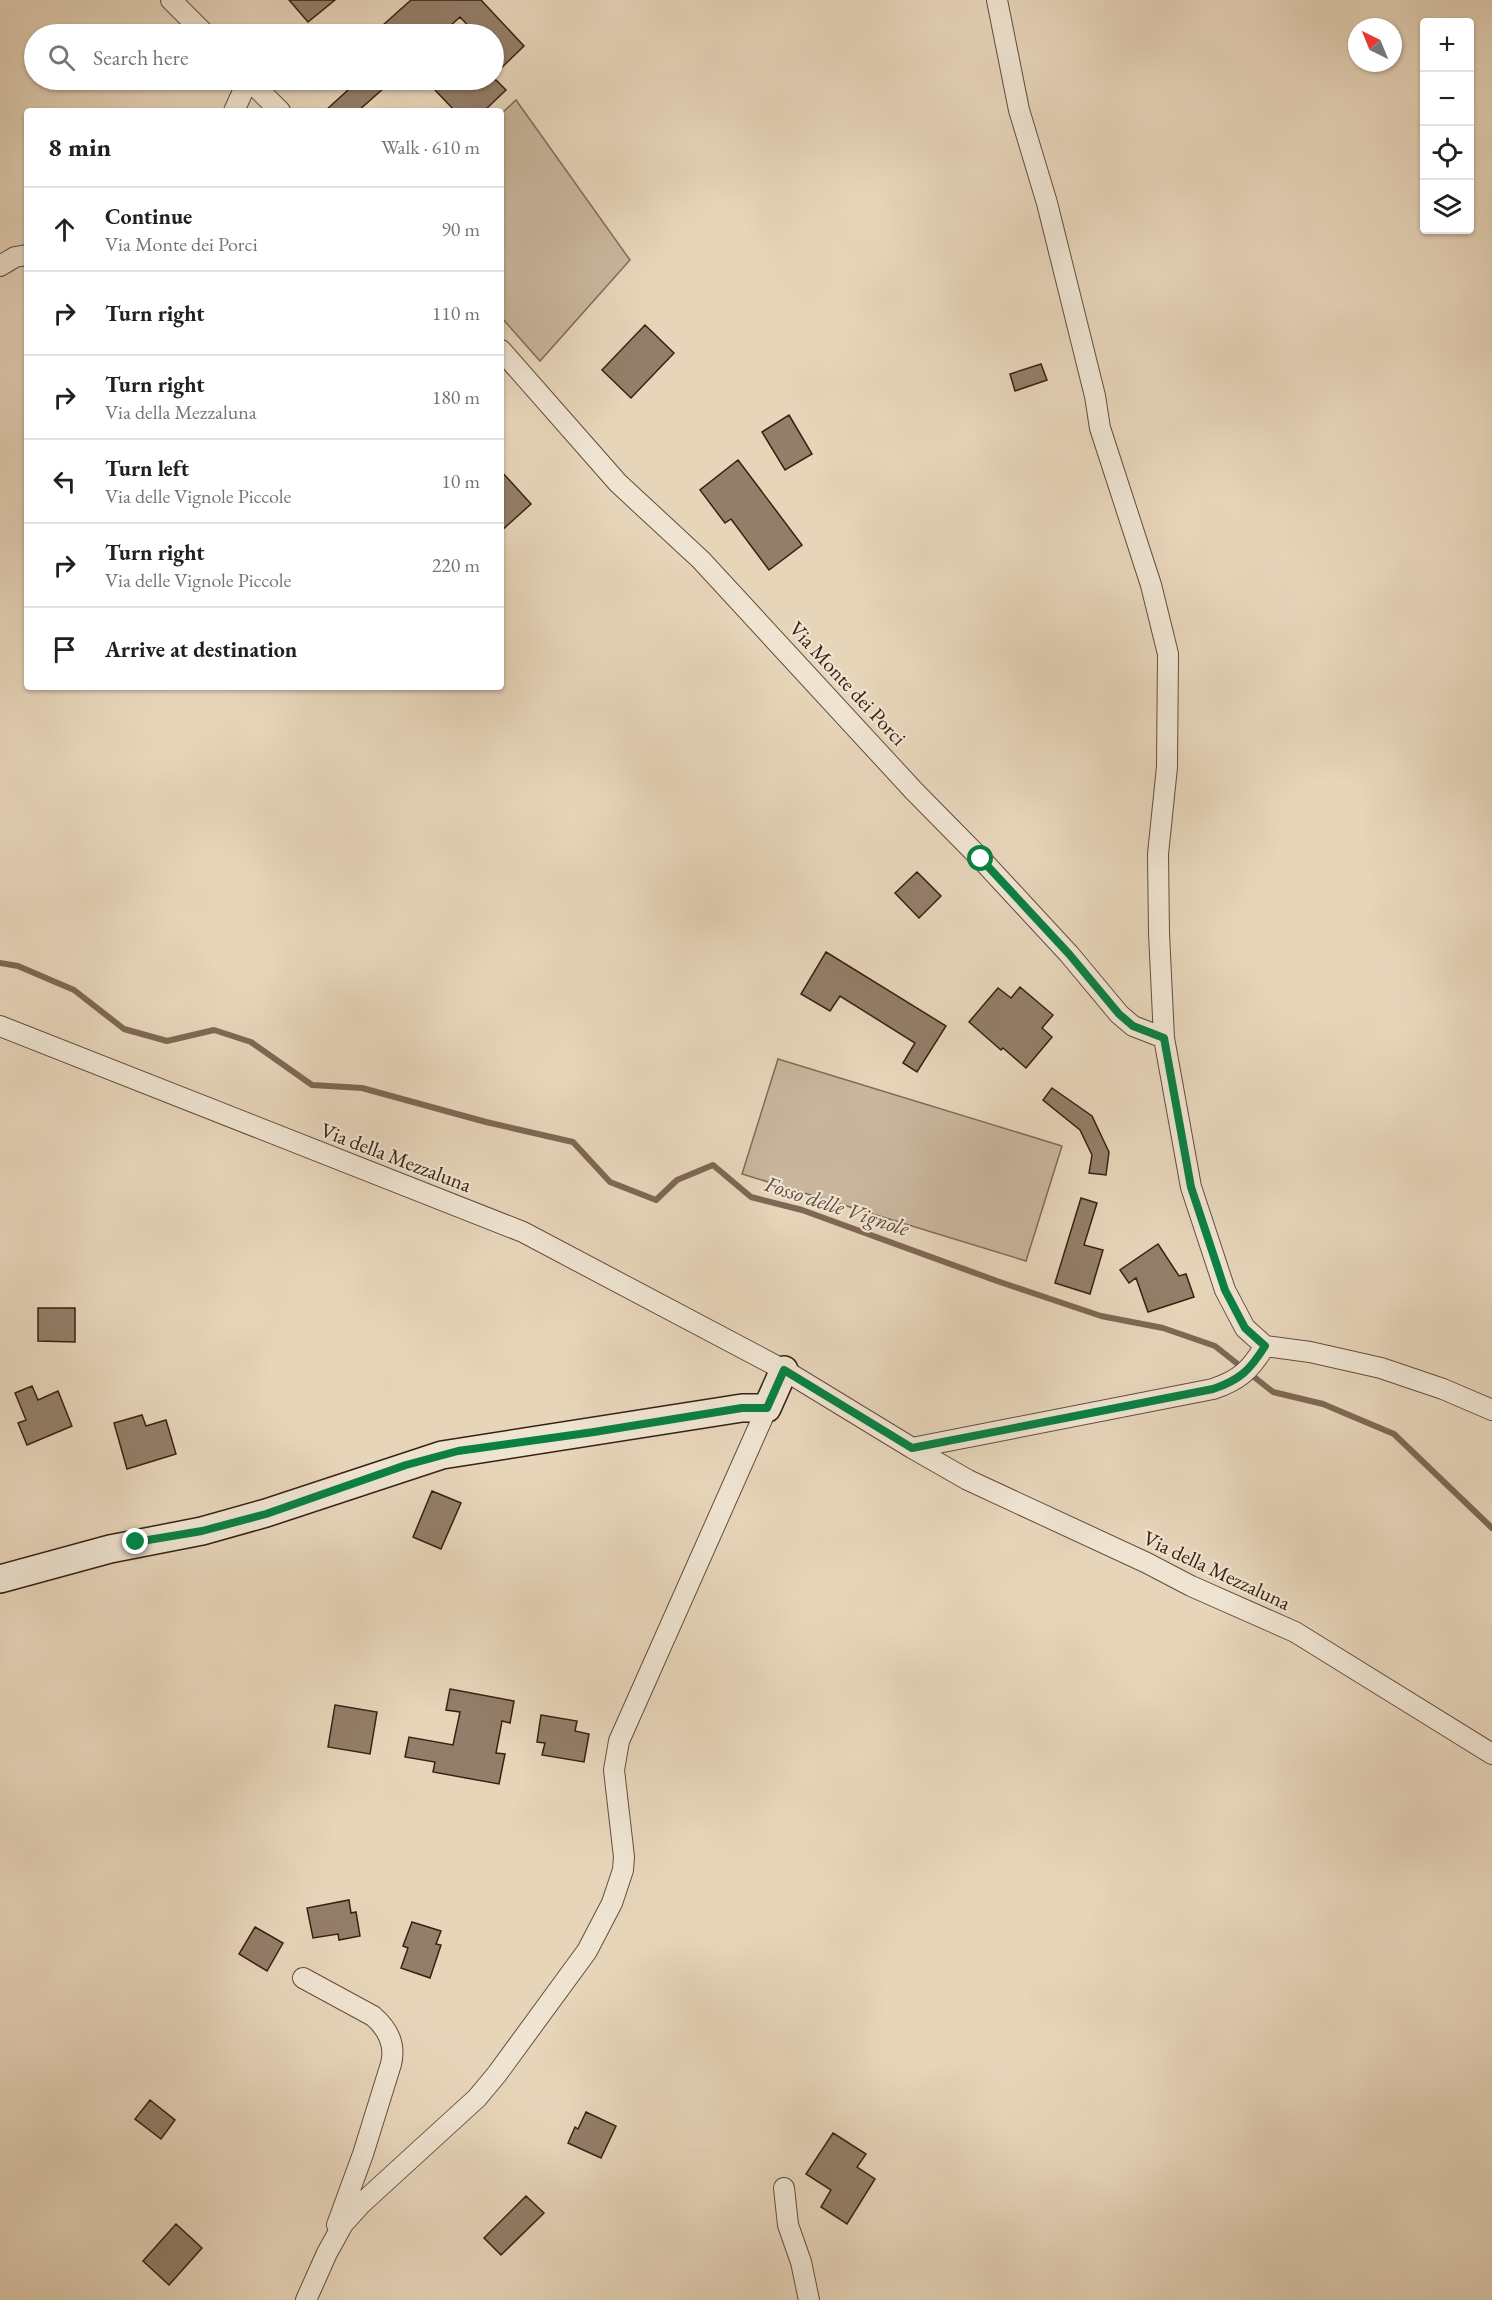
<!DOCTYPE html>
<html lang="en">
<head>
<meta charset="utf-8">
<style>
  body { margin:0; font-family:"EB Garamond",serif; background:#f6f6f6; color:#202124 }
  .controls { position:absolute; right:18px; top:18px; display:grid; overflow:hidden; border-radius:6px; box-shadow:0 2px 4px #0004 }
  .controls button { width:54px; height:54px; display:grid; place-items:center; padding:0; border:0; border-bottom:2px solid #e0e0e0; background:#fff; color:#202124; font:30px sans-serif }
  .compass { position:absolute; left:1348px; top:18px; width:54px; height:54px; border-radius:50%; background:#fff; box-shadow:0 2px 4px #0004; rotate:317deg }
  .stop { position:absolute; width:18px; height:18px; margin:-14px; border:4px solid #0b8043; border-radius:50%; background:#fff }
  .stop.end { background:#0b8043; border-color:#fff; box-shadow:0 2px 6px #0008 }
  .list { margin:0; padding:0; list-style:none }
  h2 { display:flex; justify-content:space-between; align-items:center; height:78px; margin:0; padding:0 24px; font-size:26px }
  h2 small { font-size:20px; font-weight:400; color:#757577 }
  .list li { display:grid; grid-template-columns:39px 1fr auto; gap:18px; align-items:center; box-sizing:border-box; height:84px; padding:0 24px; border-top:2px solid #e0e0e0 }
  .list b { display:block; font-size:22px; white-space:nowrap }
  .list p { margin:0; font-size:20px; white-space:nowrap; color:#757577 }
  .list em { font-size:20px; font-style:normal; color:#757577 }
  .icon { flex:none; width:33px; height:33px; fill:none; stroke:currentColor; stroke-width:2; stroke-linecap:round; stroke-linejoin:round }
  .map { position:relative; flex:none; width:1492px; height:2300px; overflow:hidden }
  .search { position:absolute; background:#fff; box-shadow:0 2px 4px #0004; left:24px; top:24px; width:480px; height:66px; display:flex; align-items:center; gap:15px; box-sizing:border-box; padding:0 21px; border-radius:33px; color:#757577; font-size:22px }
  .panel { position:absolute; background:#fff; box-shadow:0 2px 4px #0004; left:24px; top:108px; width:480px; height:582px; border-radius:6px }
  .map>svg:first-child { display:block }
  .grass { fill:#c9b69d; stroke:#816b57; stroke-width:1.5 }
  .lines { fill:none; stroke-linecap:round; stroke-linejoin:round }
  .stream { stroke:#7e6754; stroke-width:6 }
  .building { fill:#937e69; stroke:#392011; stroke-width:1.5 }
  .street-casing { stroke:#644d3b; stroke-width:22 }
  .secondary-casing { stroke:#392011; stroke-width:30 }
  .street { stroke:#efe4d2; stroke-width:20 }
  .secondary { stroke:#efe4d2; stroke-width:27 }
  .route { stroke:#0b8043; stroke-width:8 }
  .labels { text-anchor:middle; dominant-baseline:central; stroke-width:4.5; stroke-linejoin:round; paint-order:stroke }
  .street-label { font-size:21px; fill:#392011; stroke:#efe4d2 }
  .water-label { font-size:22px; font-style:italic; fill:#614a38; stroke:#efe4d2 }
</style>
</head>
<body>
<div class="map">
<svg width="1492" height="2300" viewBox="0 0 1492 2300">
  <rect width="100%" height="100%" fill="#e7d5ba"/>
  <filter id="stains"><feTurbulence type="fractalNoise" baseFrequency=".00333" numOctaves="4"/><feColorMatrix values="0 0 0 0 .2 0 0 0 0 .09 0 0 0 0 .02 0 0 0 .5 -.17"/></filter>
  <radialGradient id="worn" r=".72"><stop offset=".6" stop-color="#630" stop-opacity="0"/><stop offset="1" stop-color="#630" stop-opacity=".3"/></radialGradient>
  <path class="grass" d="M516,100L630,260L540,361L501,317V114Z
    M778,1059L1062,1146L1026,1261L742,1174Z"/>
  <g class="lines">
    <path class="stream" d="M0,963L18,966L74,990L124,1029L167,1041L214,1030L251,1042L312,1085L362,1088L486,1122L573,1142L610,1182L656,1200L677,1180L713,1165L751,1197L802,1210L997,1281L1101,1316L1163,1328L1215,1346L1273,1392L1323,1404L1394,1434L1492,1528"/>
  </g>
  <path class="building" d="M289,0H335L308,22Z
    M411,0H481L524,46L494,75V34H476L460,17L441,34H416L410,28L403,34H373Z
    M359,80H393L358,111H325Z
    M445,80H496L506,90L484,111H455L435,90Z
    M645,325L674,353L631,398L602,370Z
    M1041,364L1047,380L1015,391L1010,374Z
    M789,415L812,454L785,470L762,432Z
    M738,460L802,545L769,570L731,519L725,523L700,490Z
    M501,471L531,504L501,531Z
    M917,872L941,896L919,918L895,893Z
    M826,952L946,1026L917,1072L903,1063L915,1043L840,996L830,1011L801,994Z
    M1020,987L1053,1015L1042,1028L1052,1037L1026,1068L1003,1048L1001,1050L969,1022L998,988L1011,998Z
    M1052,1088L1092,1116L1109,1152L1106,1175L1089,1173L1092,1155L1080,1130L1043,1100Z
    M1081,1198L1097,1203L1084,1245L1103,1250L1090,1294L1055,1283Z
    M1158,1244L1179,1276L1186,1274L1194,1297L1148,1312L1136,1278L1129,1283L1120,1270Z
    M38,1308H75V1342L38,1341Z
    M32,1386L38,1400L58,1391L72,1426L27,1445L18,1423L26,1420L15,1393Z
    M142,1415L146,1426L166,1420L176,1454L127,1469L114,1423Z
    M432,1491L461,1503L441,1549L413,1537Z
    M450,1689L514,1701L510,1723L502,1721L496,1753L505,1754L499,1784L433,1772L435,1762L405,1757L409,1737L453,1745L460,1712L446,1710Z
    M335,1705L377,1712L370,1754L328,1747Z
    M541,1715L577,1721L575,1731L589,1734L584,1762L542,1755L545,1743L537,1742Z
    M349,1900L351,1913L356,1912L360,1936L339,1940L338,1934L313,1938L307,1908Z
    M412,1922L441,1931L436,1944L441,1945L430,1978L401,1968L408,1948L403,1946Z
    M255,1927L283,1943L267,1971L239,1954Z
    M150,2100L175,2120L161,2139L135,2119Z
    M586,2112L616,2126L601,2158L568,2143L575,2127L578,2129Z
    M833,2133L866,2154L857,2167L875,2179L847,2224L821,2207L831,2190L806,2174Z
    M526,2196L544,2213L501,2255L484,2238Z
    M176,2224L202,2248L169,2285L143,2261Z"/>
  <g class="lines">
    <defs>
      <path id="street" d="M171,0L205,34
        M997,0L1019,110L1047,203L1095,396L1100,428L1151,585L1168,654L1167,767L1158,854L1159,933L1164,1038L1191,1187L1225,1290L1245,1328L1265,1346L1310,1352L1381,1368L1443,1389L1492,1410
        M249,80L280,111
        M234,111L248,80
        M0,266L15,257L27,255
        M501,350L618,483L701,560L914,791L981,859L1069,954L1119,1014L1133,1026L1164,1038
        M0,1026L523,1232L784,1370L912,1448
        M1265,1346C1250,1370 1240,1380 1213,1389L912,1448L968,1480L1147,1563L1191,1586L1295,1632L1492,1754
        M303,1978L373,2016C387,2028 396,2044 391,2064L363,2154L337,2225
        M784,2188L788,2225L801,2262L809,2300
        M306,2300L327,2253L343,2224L361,2204L477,2098L497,2074L587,1951L612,1903L623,1870L624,1857L614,1770L619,1741L767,1408"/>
      <path id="secondary" d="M0,1579L110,1549L202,1531L266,1513L442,1455L742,1408H767L784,1370"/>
    </defs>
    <use href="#street" class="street-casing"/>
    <use href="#secondary" class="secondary-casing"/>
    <use href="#street" class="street"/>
    <use href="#secondary" class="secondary"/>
  </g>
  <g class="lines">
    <path class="route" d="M136,1542L202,1531L266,1514L406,1465L458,1451L594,1432L742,1408H767L784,1370L912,1448L1213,1389C1240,1380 1250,1370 1265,1346L1245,1328L1225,1290L1191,1187L1164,1038L1133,1026L1119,1014L1069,954L981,859"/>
  </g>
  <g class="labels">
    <g class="street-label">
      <text transform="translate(848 683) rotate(47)">Via Monte dei Porci</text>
      <text transform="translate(396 1157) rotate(21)">Via della Mezzaluna</text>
      <text transform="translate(1217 1570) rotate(25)">Via della Mezzaluna</text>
    </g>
    <g class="water-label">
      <text transform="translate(837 1206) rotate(18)">Fosso delle Vignole</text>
    </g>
  </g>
  <rect width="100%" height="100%" filter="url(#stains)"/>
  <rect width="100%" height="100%" fill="url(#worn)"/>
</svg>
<div class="controls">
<button>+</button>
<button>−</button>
<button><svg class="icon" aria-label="locate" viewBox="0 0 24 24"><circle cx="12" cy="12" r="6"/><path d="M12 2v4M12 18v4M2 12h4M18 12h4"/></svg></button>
<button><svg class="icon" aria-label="layers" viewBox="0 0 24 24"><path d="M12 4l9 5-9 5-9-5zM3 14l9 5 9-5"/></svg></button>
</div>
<svg class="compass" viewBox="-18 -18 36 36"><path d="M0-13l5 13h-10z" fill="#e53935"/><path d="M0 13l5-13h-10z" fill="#757577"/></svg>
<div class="stop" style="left:981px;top:859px"></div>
<div class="stop end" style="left:136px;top:1542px"></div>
<div class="search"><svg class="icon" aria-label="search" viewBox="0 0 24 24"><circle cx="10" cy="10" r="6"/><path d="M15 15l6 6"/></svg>Search here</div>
<section class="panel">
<h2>8 min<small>Walk · 610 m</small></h2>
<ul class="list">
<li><svg class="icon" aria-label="ahead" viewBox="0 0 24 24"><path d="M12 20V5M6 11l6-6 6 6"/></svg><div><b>Continue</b><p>Via Monte dei Porci</p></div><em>90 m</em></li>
<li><svg class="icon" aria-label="right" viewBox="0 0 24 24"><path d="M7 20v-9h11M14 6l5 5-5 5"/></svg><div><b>Turn right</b></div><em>110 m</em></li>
<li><svg class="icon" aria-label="right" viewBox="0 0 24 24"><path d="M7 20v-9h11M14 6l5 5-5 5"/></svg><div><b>Turn right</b><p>Via della Mezzaluna</p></div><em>180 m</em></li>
<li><svg class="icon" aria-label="left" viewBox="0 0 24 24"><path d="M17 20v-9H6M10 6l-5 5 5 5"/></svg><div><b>Turn left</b><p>Via delle Vignole Piccole</p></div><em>10 m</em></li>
<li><svg class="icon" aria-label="right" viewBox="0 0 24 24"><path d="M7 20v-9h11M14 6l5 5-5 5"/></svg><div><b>Turn right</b><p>Via delle Vignole Piccole</p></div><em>220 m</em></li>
<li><svg class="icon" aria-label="arrive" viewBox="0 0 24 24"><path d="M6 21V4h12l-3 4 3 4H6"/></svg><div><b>Arrive at destination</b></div></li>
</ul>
</section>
</div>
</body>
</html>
